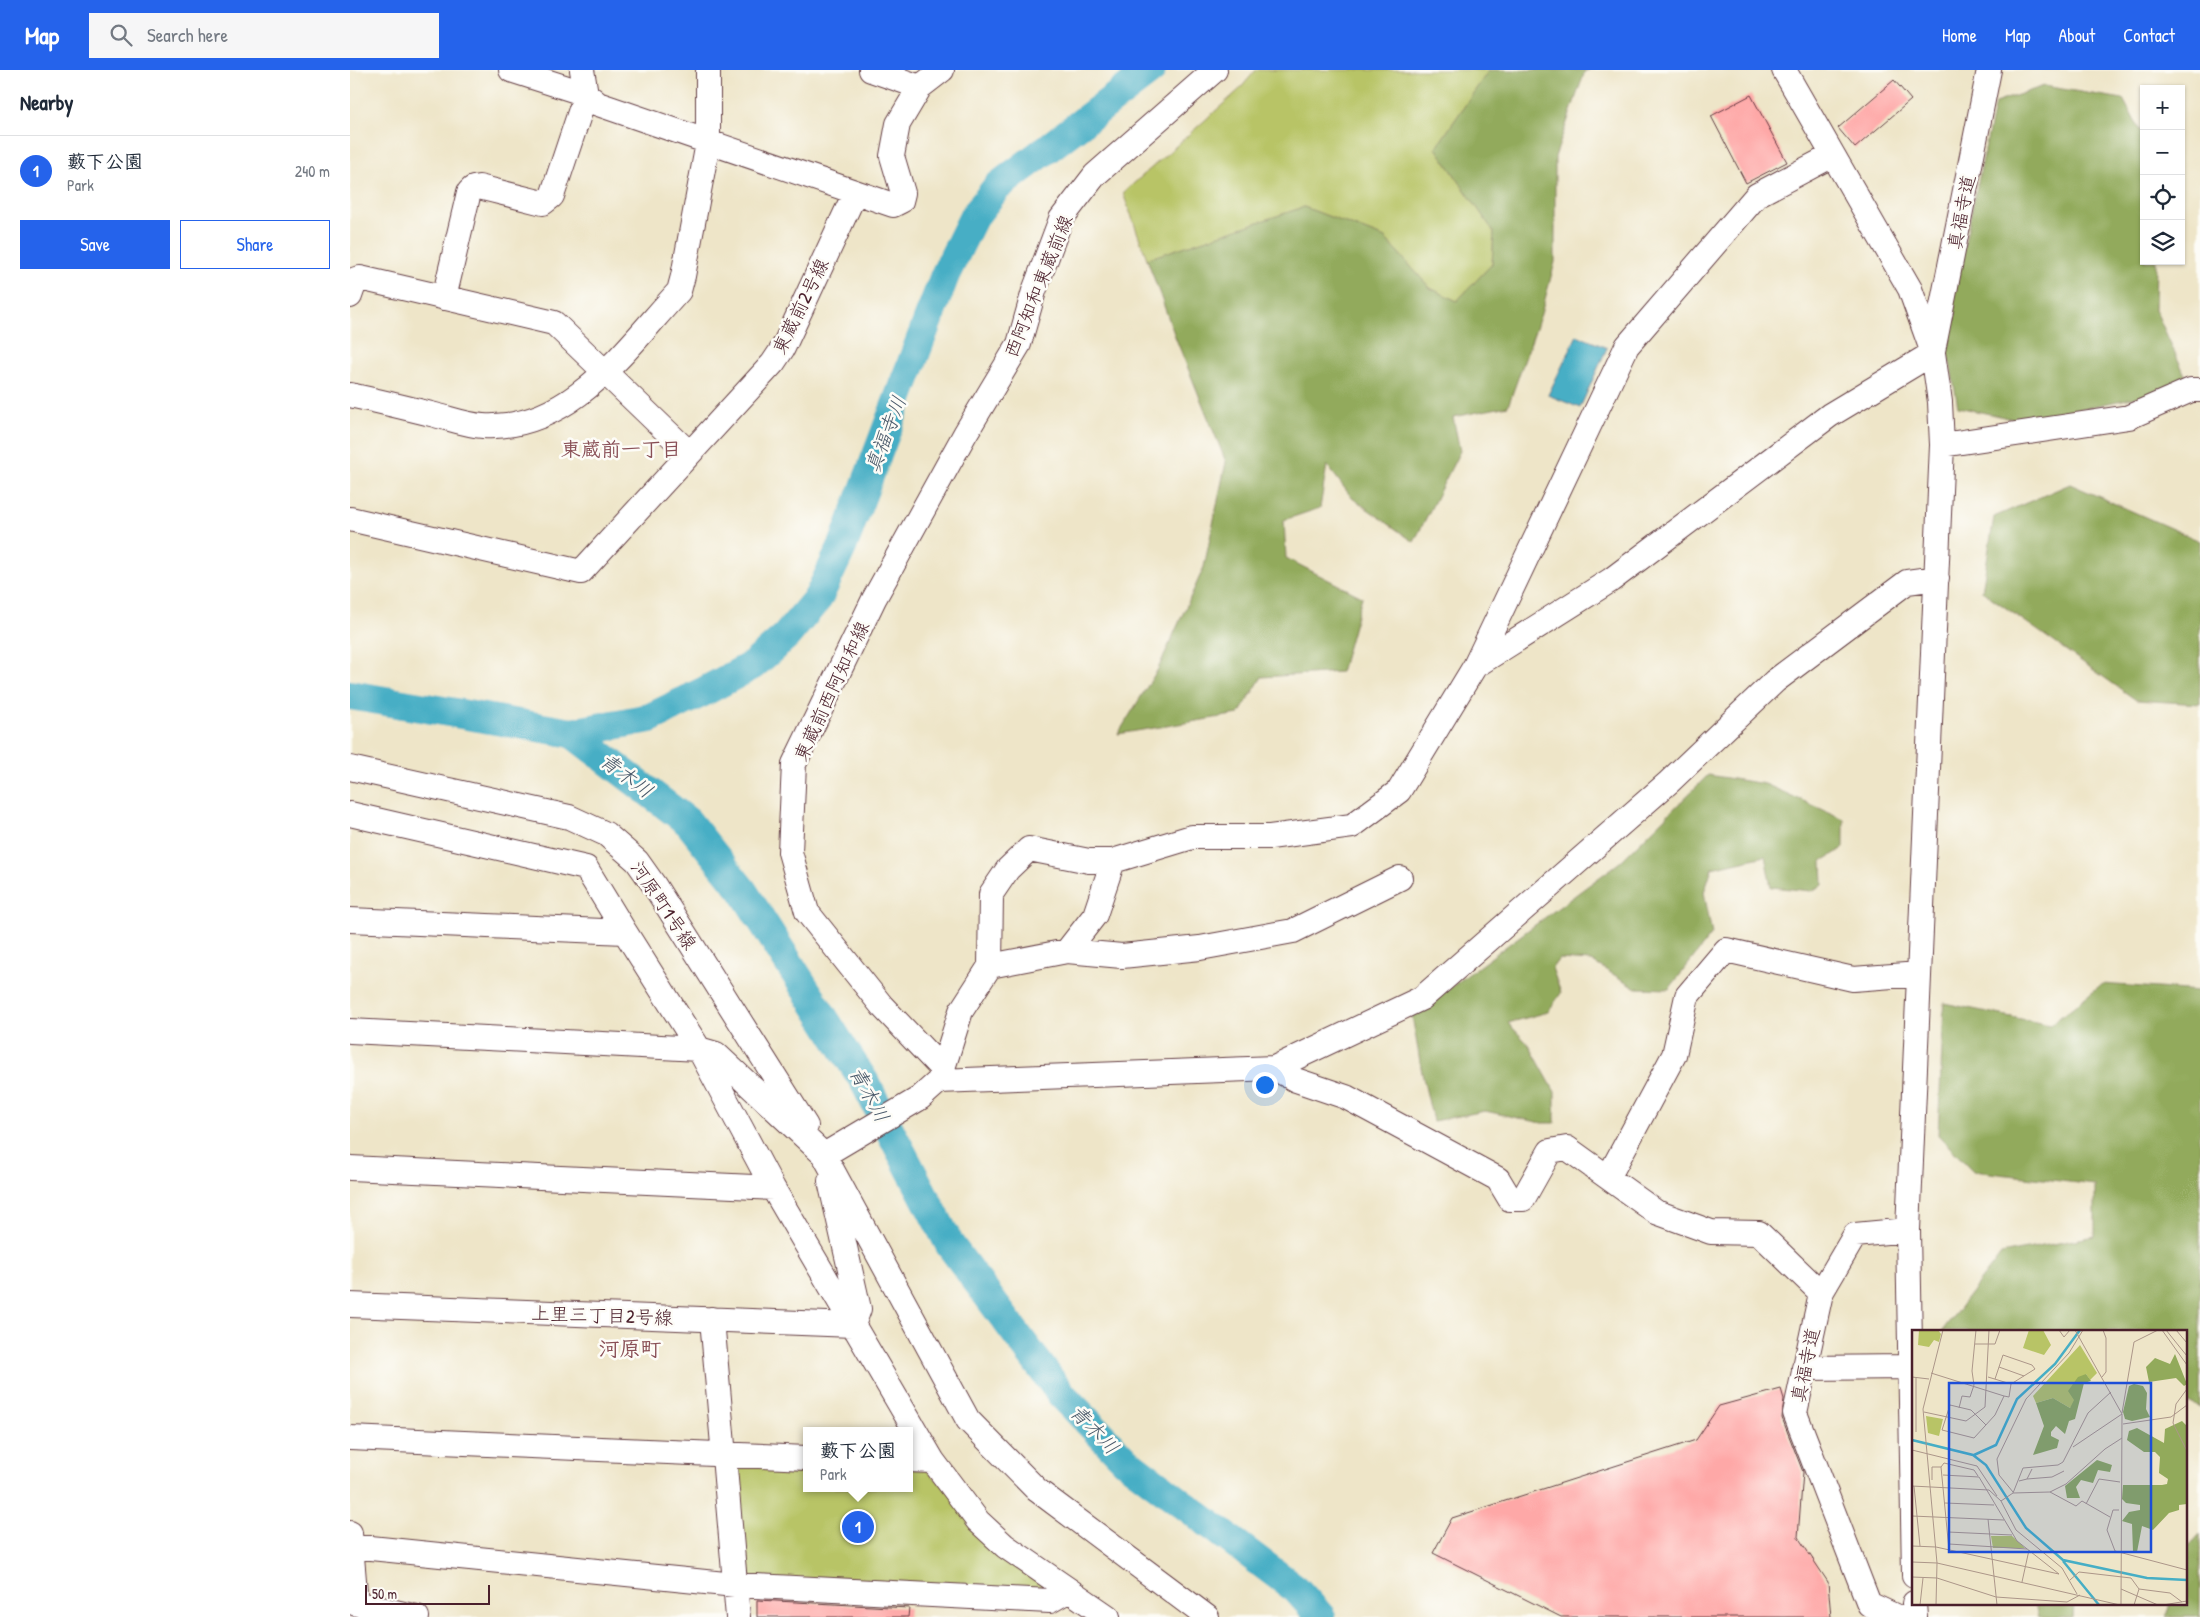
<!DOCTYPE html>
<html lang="en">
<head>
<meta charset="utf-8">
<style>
  body { margin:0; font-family:"Patrick Hand","Klee One",sans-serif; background:#f6f6f7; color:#1f2937 }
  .controls { position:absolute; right:15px; top:15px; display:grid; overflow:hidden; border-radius:0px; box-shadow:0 1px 4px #0004 }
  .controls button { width:45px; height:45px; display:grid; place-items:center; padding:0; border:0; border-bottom:1px solid #e0e1e3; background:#fff; color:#1f2937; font:25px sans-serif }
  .scale { position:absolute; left:15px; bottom:12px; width:125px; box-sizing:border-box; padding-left:5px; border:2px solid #4a1f2b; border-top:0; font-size:14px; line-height:18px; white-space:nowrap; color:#4a1f2b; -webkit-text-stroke:4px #fdfcf7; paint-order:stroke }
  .you { position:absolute; left:914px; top:1014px; width:18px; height:18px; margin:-12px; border:4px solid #fff; border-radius:50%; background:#1a73e8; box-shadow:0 0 0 8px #1a73e833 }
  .badge { display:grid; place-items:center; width:32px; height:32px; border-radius:50%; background:#2563eb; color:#fff; font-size:16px; font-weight:700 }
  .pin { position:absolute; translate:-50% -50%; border:2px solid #fff; box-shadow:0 1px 5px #0006 }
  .popup { position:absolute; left:453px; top:1357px; width:110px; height:65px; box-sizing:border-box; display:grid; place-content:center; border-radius:0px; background:#fff; filter:drop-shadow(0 1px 4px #0005); font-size:16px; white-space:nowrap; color:#747a83 }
  .popup b { font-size:19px; color:#1f2937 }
  .popup::after { content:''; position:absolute; left:50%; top:100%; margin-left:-10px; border:10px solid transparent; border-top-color:#fff }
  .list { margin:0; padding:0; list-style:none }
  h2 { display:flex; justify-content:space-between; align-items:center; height:65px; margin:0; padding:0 20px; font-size:21px }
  h2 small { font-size:16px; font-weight:400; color:#747a83 }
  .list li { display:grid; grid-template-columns:32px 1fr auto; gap:15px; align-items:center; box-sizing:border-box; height:70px; padding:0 20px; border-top:1px solid #e0e1e3 }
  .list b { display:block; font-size:19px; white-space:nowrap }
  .list p { margin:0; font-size:16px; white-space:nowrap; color:#747a83 }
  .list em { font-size:16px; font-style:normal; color:#747a83 }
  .actions { display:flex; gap:10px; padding:15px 20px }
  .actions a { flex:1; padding:11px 0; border:1px solid #2563eb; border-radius:0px; text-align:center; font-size:18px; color:#2563eb }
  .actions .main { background:#2563eb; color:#fff }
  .icon { flex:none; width:28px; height:28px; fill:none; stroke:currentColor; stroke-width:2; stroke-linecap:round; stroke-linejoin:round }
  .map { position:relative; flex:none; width:1850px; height:1547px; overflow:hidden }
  header { display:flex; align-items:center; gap:30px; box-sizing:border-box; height:70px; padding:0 25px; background:#2563eb; color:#fff }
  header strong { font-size:24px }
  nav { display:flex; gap:28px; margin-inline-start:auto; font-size:18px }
  .search { width:350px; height:45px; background:#f6f6f7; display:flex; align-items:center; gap:12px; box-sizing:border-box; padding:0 18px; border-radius:0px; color:#747a83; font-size:19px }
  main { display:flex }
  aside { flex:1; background:#fff }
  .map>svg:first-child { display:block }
  .green { fill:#b8c466; stroke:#817248 }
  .forest { fill:#92aa5b; stroke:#6e6443 }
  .water { fill:#46aec5; stroke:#486678 }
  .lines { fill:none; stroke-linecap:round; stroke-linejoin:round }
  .river { stroke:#46aec5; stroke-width:30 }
  .building { fill:#fea8a7 }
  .minor-casing { stroke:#633d43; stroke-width:26 }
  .minor { stroke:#fff; stroke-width:24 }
  .labels { text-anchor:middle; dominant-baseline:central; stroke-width:5; stroke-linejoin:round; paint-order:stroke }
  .street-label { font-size:19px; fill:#4a1f2b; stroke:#fdfcf7 }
  .water-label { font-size:20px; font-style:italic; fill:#485869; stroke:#fdfcf7 }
  .neighbourhood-label { font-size:20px; font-weight:bold; fill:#894f56; stroke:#fdfcf7 }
  .quarter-label { font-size:21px; font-weight:bold; fill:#894f56; stroke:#fdfcf7 }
  .inset-river { fill:none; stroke:#46aec5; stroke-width:2.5 }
  .inset-road { fill:none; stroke:#ac9689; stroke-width:1 }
  .view { fill:#1d4ed8; fill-opacity:0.15; stroke:#1d4ed8; stroke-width:2.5 }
  .inset-edge { fill:none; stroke:#4a1f2b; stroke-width:2.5 }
</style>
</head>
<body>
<header>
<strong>Map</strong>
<div class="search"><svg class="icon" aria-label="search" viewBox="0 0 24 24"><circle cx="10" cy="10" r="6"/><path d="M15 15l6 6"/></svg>Search here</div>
<nav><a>Home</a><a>Map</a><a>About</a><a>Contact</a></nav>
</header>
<main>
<aside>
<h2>Nearby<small></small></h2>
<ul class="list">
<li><span class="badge">1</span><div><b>藪下公園</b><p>Park</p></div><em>240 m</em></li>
</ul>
<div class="actions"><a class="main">Save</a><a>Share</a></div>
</aside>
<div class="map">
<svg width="1850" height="1547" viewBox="0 0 1850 1547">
  <rect width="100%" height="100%" fill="#fdfcf7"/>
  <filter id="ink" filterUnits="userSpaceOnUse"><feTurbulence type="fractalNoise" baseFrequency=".02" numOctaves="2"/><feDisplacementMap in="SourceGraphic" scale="10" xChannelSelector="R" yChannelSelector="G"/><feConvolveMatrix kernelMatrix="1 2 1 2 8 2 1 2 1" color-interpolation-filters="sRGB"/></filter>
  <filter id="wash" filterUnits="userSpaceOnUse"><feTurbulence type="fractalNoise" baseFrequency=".0096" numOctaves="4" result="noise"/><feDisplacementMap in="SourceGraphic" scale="20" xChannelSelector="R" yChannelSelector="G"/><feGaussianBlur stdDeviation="1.12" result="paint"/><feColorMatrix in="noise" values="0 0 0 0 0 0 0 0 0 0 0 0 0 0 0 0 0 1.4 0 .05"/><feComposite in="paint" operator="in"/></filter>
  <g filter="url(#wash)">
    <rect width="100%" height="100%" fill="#eee5c8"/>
    <path class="green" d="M906,0H1139L1086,78L1144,162L1142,194L1107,231L1080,218L1035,168L954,137L797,189L773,123L889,20Z
      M391,1393L457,1395V1418H559V1399L576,1400L701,1515L697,1523L402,1510L394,1502L384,1399Z"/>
    <path class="forest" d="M1139,0H1239L1235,1L1205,87V192L1191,244L1158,336L1103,347L1110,381L1064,472L1002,428L977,395L970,438L934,450L936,488L1012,527L991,602L912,607L889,644L768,664L808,599L854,497L876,392L826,269L797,189L954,137L1035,168L1080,218L1107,231L1142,194L1144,162L1086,78Z
      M1694,16L1773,29L1794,68V191H1806L1805,239L1840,316L1672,351L1608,337L1595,265L1645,33Z
      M1720,414L1850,471V634L1786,630L1632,521L1644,447Z
      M1358,705L1415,714L1494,749V778L1472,791L1473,815L1461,821L1421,817L1415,786L1362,798L1354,822L1362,864L1319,919L1286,918L1241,891L1209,889L1202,898L1211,923L1198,942L1158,953L1179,975L1205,1022V1053H1192L1135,1041L1083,1051L1072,1003L1062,946L1270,792Z
      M1752,914L1850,921V1337L1836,1332V1261H1592L1651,1184L1745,1166V1115L1623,1101L1588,1065L1594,933L1700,955Z
      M1850,1464V1547H1816L1820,1533H1836V1480Z
      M1685,1533H1724L1723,1547H1688Z"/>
    <path class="water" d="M1227,265L1257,278L1230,338L1198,325Z"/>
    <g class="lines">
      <path class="river" d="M0,625L222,663L338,752L393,821L514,1011L600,1175L711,1324L776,1391L946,1519L971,1547
        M222,663L300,648L355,621L403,595L436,566L468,528L493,475L595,205L623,148L647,117L801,0"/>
    </g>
    <g id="blocks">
      <path class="building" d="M1544,10L1561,30L1505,78L1488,58Z
        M1401,25L1437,92L1396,113L1361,46Z
        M1431,1319L1434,1329L1432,1348L1453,1402L1448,1467L1478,1512L1481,1547H1211L1083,1483L1102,1448L1346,1370L1369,1336Z
        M407,1530L559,1538L558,1547H407Z"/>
    </g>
  </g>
  <g filter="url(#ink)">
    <use href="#blocks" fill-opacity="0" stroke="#633d43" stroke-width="1"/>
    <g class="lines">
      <defs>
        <path id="minor" d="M161,0L236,24L248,34L543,135L551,131L553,123L542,86L548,54L570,17L592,0
          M521,0L570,17
          M1434,0L1560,219L1583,283L1590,332L1592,375L1558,1160L1564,1505
          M0,226L6,209L10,208L204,253L339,383
          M94,228L119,122L123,118L129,117L193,133L202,126L236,24L232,0
          M1583,281L1639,0
          M0,325C28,331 57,338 85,345C101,349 117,355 133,356C221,361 276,278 329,221L333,206L358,73V0
          M1592,375L1779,347L1841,320H1850
          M0,449L231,502L423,293L433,278L505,123
          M1125,596L1261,510L1480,345L1583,283
          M0,698L219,747L256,764L287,791L304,815L456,1056
          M0,744L236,798L275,862
          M0,850L275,862L349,979L423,1118L583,1391L628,1451L655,1476L758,1547
          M717,881L772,886L850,878L943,861L1050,808
          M640,896L717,881L745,845L763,791
          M0,961L349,979L366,984L474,1085L618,1350L687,1420L857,1547
          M924,998L946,1010L996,1027L1148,1109L1160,1129H1173L1200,1081L1217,1078L1306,1142L1361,1162L1409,1163L1471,1223
          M593,1000L532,936L457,842L440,782L444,694L524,529L615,364L669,274L684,221L711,149L745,105L865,0
          M589,1011L924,998L1072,928L1319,712L1425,611L1557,512L1587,508
          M474,1085L570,1028L589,1011L611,941L640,896L641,824L658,799L679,779L739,791H763L842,767H920L1002,756L1049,721L1125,596L1277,276L1407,125L1483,85
          M0,1098L423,1118
          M1259,1106L1324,985L1337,926L1376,880L1503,909L1569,904
          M480,1111L509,1239L503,1255
          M0,1235L503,1255
          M362,1249L388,1547
          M1454,1298L1559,1297
          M0,1368L457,1388
          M559,1390L583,1391
          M0,1463L6,1534
          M1,1476L385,1515L700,1531L719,1520
          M0,1532L67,1547
          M1564,1533L1565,1547
          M1547,1547L1519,1534L1445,1343L1471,1223L1505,1165L1558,1160"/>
      </defs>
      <use href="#minor" class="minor-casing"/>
      <use href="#minor" class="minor"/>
    </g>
  </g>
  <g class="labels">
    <g class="street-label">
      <text transform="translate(1611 142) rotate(-79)">真福寺道</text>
      <text transform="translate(688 216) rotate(-68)">西阿知和東蔵前線</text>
      <text transform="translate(450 236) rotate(-64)">東蔵前2号線</text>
      <text transform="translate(481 621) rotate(-65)">東蔵前西阿知和線</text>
      <text transform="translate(314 835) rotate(56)">河原町1号線</text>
      <text transform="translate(252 1245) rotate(2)">上里三丁目2号線</text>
      <text transform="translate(1455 1295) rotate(-78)">真福寺道</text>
    </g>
    <g class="water-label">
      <text transform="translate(535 364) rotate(-69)">真福寺川</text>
      <text transform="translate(277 705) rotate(37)">青木川</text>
      <text transform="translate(520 1024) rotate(61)">青木川</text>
      <text transform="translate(745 1359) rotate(46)">青木川</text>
    </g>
    <g class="neighbourhood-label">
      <text x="271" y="378">東蔵前一丁目</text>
    </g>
    <g class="quarter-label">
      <text x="280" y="1278">河原町</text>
    </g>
  </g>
  <g transform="translate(1562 1260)">
    <rect width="275" height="275" fill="#eee5c8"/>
    <path d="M7,0H26L29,4L27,12L22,10L17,17L6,15ZM117,0H131L139,15L132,25L111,18ZM168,15L185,43L178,50L174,44L162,74L158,78L141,68L124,73L121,66ZM14,86L31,89L27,106L16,103ZM79,206H100L113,218H81Z" fill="#b8c466"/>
    <path d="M263,24L275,54L272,56L264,48L237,52L234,37L243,28L258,34ZM174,44L179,51L172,53L163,89L157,91L153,104L144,96L139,102V106L147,110L145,118L121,125L132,96L124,73L141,68L158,78L162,70L156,61L166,47ZM222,54L231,56L235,63L234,79L238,87L220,91L213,89L211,82L217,56ZM270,91L275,96V174L267,175V180L257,183L241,200L230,196L225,222H221L220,194L210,191L217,182L228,180V175L214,173L210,169L211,155H250L255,154L256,149L247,143L248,127L243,122H232L215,110L217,101L225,98L252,113L253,99ZM185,130L200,135L198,142L186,140L181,153L169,150L164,157L168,168H155L153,156Z" fill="#92aa5b"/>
    <path class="inset-river" d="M0,110L61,125L74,135L114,198L151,230L235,248L275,250M62,125L84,115L105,69L143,34L168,0M151,231L187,275"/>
    <path class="inset-road" d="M147,0L152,7L158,0M163,0L210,84L209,275M250,0L275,35M254,0L275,26M264,0L275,13M63,14H83L88,0M87,37L112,46M19,43L92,66M0,47L17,49M76,47L99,54M190,47L194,42V8L191,0M83,49L91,25L120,35L123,39L99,54M275,59L264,74L261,93L275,121M92,66L97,67L99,54M47,78L50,66L58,67L62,55L60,41L64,0M12,82L54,91L73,77L77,0M210,83L222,12L246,0M211,94L259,87L275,75M74,95L59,80L38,75L30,100L62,108L83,85L92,66M4,102V48M161,117L210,84M0,120L65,136L85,166M29,137L37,220M115,149L140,147L152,141M20,150V137H29L32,133L62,140L66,146M107,151L115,149L120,139M0,156L77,160L89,171L104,200L150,238L165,264M2,156L8,216M101,162L87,145L85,129L114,69L157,23L171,0M138,162L164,176L170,171L198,187M101,163L138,162L154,154L193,119L210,108M89,171L101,163L111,138L146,135L151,132L176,83L199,62M33,173L82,175M174,174L187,149L208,152M207,180H201L195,200L203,221L275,240M0,186L92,190M76,189L85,275M36,202L100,205M37,214L115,219M0,216L24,217L147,244L105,211L67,147L31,145M0,232L25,233L208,275M0,247L25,248L84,267L155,272L168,265M158,250L167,242L219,248L227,259L222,275M110,252L117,220M209,259L246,275M227,259L258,263L270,272M8,275L11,248M24,275L25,233L11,79L31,0M251,275L275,271"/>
    <path class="view" d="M37,53H239V222H37Z"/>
    <rect width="275" height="275" class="inset-edge"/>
  </g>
</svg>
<div class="controls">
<button>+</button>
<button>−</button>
<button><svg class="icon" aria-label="locate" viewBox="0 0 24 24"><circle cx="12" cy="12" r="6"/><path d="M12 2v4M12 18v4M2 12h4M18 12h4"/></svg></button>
<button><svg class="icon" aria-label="layers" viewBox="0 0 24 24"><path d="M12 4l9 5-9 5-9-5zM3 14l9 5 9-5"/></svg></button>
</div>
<div class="scale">50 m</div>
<div class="you"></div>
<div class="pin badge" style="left:508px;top:1457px">1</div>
<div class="popup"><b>藪下公園</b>Park</div>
</div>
</main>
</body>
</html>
